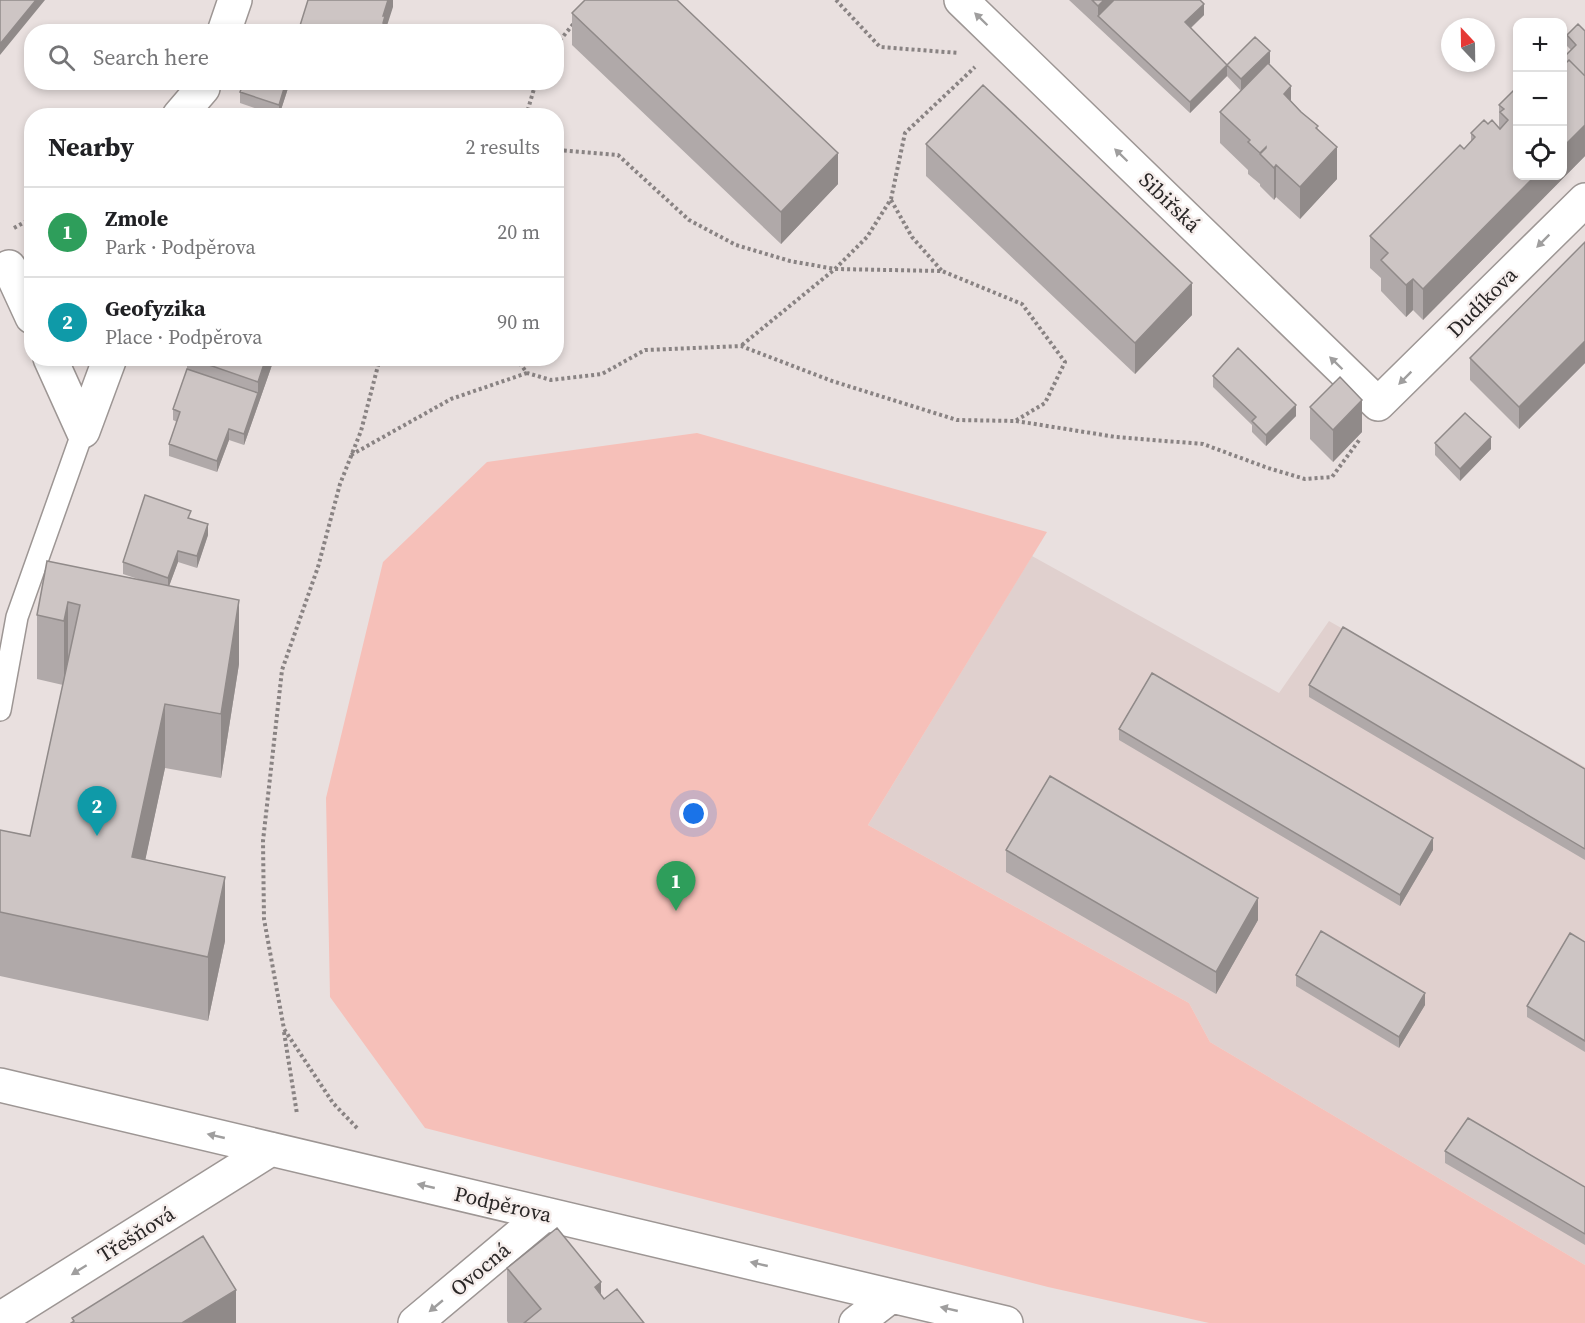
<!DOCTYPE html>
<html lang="en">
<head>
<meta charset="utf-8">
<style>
  body { margin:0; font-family:"Source Serif 4",serif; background:#f6f6f6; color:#202124 }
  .controls { position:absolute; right:18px; top:18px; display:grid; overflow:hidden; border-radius:12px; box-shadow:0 3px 9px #0003 }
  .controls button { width:54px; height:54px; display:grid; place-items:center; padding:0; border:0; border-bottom:2px solid #e0e0e0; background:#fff; color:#202124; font:30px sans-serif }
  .compass { position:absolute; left:1441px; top:18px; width:54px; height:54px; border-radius:50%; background:#fff; box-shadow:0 3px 9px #0003; rotate:338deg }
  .you { position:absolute; left:694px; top:814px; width:21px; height:21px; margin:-15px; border:4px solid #fff; border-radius:50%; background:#1a73e8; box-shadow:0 0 0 9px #1a73e833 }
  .badge { display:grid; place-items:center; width:39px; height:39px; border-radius:50%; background:#7c3aed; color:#fff; font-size:20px; font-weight:700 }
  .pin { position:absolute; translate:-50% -50px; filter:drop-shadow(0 2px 3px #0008) }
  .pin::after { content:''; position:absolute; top:32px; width:21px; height:18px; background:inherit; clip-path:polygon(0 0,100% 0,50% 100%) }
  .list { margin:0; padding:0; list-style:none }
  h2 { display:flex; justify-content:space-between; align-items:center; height:78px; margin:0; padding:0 24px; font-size:26px }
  h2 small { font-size:20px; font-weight:400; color:#757577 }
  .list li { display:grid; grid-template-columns:39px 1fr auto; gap:18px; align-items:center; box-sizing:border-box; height:90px; padding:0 24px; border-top:2px solid #e0e0e0 }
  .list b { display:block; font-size:22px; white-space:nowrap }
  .list p { margin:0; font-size:20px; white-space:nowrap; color:#757577 }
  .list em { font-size:20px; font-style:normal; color:#757577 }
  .icon { flex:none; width:33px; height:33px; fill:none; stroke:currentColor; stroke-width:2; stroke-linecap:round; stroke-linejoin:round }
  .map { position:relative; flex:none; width:1585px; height:1323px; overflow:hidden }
  .search { position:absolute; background:#fff; box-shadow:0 3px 9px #0003; left:24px; top:24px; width:540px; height:66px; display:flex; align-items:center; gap:15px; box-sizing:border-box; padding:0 21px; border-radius:24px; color:#757577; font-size:22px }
  .panel { position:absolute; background:#fff; box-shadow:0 3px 9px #0003; left:24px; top:108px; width:540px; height:258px; border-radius:24px }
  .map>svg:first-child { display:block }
  .built { fill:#e0d0ce }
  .green { fill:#f6c0b9 }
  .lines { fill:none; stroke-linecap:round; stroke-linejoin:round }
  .lane-casing { stroke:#9d9694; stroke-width:24 }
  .street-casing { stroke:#9d9694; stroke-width:36 }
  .path { stroke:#898383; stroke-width:4; stroke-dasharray:3 3; stroke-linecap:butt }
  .lane { stroke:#fff; stroke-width:21 }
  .street { stroke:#fff; stroke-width:33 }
  .wall { fill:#b0a9a9 }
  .shaded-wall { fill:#908a89 }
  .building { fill:#cdc5c4; stroke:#908a89; stroke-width:1.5 }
  .oneway { fill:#9f9e9e }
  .labels { text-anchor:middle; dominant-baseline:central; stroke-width:5; stroke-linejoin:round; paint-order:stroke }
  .street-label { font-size:21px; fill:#2a2727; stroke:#f6eeec }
</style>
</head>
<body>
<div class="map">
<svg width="1585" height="1323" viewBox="0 0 1585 1323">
  <rect width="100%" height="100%" fill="#e9e0df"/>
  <path class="built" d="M1032,556L1279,693L1329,621L1585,767V1265L1210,1042L1189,1003L868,825Z"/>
  <path class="green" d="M697,433L1047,532L868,825L1189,1003L1210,1042L1585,1265V1323H1209L1048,1287L425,1128L330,997L326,798L383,562L487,462Z"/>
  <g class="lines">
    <defs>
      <path id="lane" d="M0,710L17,617L83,431"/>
      <path id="street" d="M961,0L1378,404L1585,200
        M224,32L235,0
        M179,116L203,88
        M9,267L32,317
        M50,358L83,431
        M83,431L110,358
        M0,1085L1006,1323
        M0,1319L271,1149
        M415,1323L545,1214
        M856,1323L891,1296"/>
    </defs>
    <use href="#lane" class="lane-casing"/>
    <use href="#street" class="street-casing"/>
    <path class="path" d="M836,0L880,47L959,53
      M556,45L575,22
      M526,116L536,82
      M891,200L912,237L942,271
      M14,228L32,218
      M742,345L835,269L867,237L891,199L905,133L975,67
      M516,358L527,373L551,380L602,374L645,350L741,346L832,381L957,420L1015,421L1045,403L1065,362L1022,304L942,271L835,269L790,261L736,245L689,220L618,155L559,150L556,152
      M1016,421L1116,437L1203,444L1268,468L1305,479L1332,477L1360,439
      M351,455L451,399L527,373
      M284,1032L297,1114
      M357,1128L333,1103L284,1029L264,919L263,841L282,670L318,567L340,484L361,431L380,358"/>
    <use href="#lane" class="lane"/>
    <use href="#street" class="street"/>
  </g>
  <path class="wall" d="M1069,0H1200L1204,15L1191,28L1227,76L1190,113Z
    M572,13L838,184L781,244L572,45Z
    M1578,24L1585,31V156L1423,320L1413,310L1406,317L1381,291V278L1370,268V236L1460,145L1464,149L1471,141V133L1484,120L1488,124L1492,120L1499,128V105L1513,91L1517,95L1518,94V176H1563V58L1571,50L1567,46V35Z
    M1269,63L1291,101L1318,129L1337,179L1300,219L1276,197L1274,200L1260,186V184L1248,174V170L1220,143V112L1241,91L1227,76V65L1270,63Z
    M290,82L279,116H277L240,103V92Z
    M355,82H388L384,85H377L369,83L368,87Z
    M926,144L1192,315L1135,374L926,176Z
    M1585,242V363L1519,429L1470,380V358Z
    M187,358H272V365L244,445L229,440L217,472L169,456V444L177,422L173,420V409L187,369Z
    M1213,376L1296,416L1266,446L1252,432V425L1213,387Z
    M1310,407L1362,432L1333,462L1310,439Z
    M1435,443L1491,449L1460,481L1435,455Z
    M191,519L208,535L197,568L178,562L169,586L239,664L221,778L165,768L145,860L225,941L208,1021L0,976V830L30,836L63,685L37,679V615L47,561L141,580L123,574V562Z
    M1309,685L1585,769V860L1309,697Z
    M1119,729L1433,850L1400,906L1119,740Z
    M1006,850L1258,920L1216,994L1006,872Z
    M1585,942V1052L1527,1017V1006Z
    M1296,975L1425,1005L1399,1048L1296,986Z
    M1445,1151L1585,1187V1245L1445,1163Z
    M507,1268L601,1295L604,1299L644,1323H508L507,1321Z"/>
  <path class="shaded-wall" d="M36,0H45L0,55V44Z
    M388,0H393V7L385,32H383V16Z
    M1104,0H1125L1098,16V6Z
    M1204,4V15L1185,33V22Z
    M1270,51V63L1241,91V79Z
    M1227,65V76L1190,113V102Z
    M286,82H290L279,116V105Z
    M1291,86V118L1284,94Z
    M1585,125V156L1423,320V289L1535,176H1563V147Z
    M1266,147V160L1260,154V185V153Z
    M1337,147V179L1300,219V187Z
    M838,153V184L781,244V212Z
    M1276,165V197L1274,200V168Z
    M1413,279V310L1406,317V285Z
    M1192,283V315L1135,374V343Z
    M1585,341V363L1519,429V407Z
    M266,358H272V365L244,445V434L258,393V382Z
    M1362,400V432L1333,462V430Z
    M1296,405V416L1266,446V435Z
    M229,429V440L217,472V461Z
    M1491,437V449L1460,481V469Z
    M208,524V535L197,568V556Z
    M178,551V562L168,589V578Z
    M239,600V664L221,778V714Z
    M68,602V666L64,685V621Z
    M165,704V768L132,922V857Z
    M1433,838V850L1400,906V895Z
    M225,877V941L208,1021V957Z
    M1258,898V920L1216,994V972Z
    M1425,993V1005L1399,1048V1037Z
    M601,1282V1323L595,1287Z
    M236,1290V1323H182Z"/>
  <path class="building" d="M0,0H36L0,44Z
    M308,0H388L383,16H385L383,23L395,29L396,32H298Z
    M585,0H677L838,153L781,212L572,13Z
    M1092,0H1104L1098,6Z
    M1114,0H1200L1204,4L1185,22L1227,65L1190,102L1098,16Z
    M1578,24L1585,31V76L1569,60L1565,64L1563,62V58L1576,45L1567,35Z
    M1255,37L1270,51L1241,79L1227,65Z
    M1569,60L1585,76V125L1563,147V62L1565,64Z
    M1268,63L1291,86L1284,94L1301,112L1318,126L1316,128L1337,147L1300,187L1276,165L1274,168L1260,154L1266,148V147L1260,153L1248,142L1250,140L1220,112Z
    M244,82H286L279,105L240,92Z
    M983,85L1192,283L1135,343L926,144Z
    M1513,91L1517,95L1518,94V176H1535L1423,289L1413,279L1406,285L1381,260L1388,253L1370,236L1460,145L1464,149L1475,137L1471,133L1484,120L1488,124L1492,120L1500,129L1508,120L1500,112L1504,109L1499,105Z
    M1585,242V341L1519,407L1470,358Z
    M1238,348L1296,405L1266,435L1252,421L1256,417L1213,376Z
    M189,358H266L258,382Z
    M187,369L258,393L244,434L229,429L217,461L169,444L180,412L173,409Z
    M1340,377L1362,400L1333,430L1310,407Z
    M1465,413L1491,437L1460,469L1435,443Z
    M145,495L191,511L188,518L208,524L197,556L178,551L168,578L123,562Z
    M47,561L239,600L221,714L165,704L132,857L225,877L208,957L0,912V830L30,836L80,605L68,602L64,621L37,615Z
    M1343,627L1585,769V849L1309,685Z
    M1152,673L1433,838L1400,895L1119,729Z
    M1050,776L1258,898L1216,972L1006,850Z
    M1321,931L1425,993L1399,1037L1296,975Z
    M1570,933L1585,942V1041L1527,1006Z
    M1468,1118L1585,1187V1234L1445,1151Z
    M557,1228L601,1282L595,1287L604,1299L617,1289L644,1323H524L541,1309L507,1268Z
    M203,1236L236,1290L182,1323H71L74,1321L72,1318Z"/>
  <defs><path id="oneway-solid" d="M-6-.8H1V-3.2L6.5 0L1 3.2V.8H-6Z" transform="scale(1.5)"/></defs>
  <g class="oneway">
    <use href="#oneway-solid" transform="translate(981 19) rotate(-136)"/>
    <use href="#oneway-solid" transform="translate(1121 155) rotate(-136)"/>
    <use href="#oneway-solid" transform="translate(1543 241) rotate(135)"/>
    <use href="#oneway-solid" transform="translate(1336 363) rotate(-136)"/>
    <use href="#oneway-solid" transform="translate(1405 378) rotate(135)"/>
    <use href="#oneway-solid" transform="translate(216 1136) rotate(-167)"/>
    <use href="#oneway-solid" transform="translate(426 1186) rotate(-167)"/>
    <use href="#oneway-solid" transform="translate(759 1264) rotate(-167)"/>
    <use href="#oneway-solid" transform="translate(79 1270) rotate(148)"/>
    <use href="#oneway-solid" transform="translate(436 1306) rotate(140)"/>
    <use href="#oneway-solid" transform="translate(949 1309) rotate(-167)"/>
  </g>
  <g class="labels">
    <g class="street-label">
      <text transform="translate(1170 202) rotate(44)">Sibiřská</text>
      <text transform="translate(1482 302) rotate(-45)">Dudíkova</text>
      <text transform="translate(503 1204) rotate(13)">Podpěrova</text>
      <text transform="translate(136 1234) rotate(-32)">Třešňová</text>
      <text transform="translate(480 1269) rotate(-40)">Ovocná</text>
    </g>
  </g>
</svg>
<div class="controls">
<button>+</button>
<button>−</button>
<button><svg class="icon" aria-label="locate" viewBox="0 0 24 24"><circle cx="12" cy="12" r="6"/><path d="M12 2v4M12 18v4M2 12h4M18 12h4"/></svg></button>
</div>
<svg class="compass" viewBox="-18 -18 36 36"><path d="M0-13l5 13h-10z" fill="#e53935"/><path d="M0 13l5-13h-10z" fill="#757577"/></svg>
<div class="you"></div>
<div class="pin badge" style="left:676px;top:911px;background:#2e9e5b">1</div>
<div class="pin badge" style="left:97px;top:836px;background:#0f9aa8">2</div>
<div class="search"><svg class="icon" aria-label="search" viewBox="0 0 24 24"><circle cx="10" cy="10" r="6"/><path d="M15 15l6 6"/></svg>Search here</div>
<section class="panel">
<h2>Nearby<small>2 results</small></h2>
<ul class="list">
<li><span class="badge" style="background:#2e9e5b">1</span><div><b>Zmole</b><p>Park · Podpěrova</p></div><em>20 m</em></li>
<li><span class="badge" style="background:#0f9aa8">2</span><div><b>Geofyzika</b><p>Place · Podpěrova</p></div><em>90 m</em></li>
</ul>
</section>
</div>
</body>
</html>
